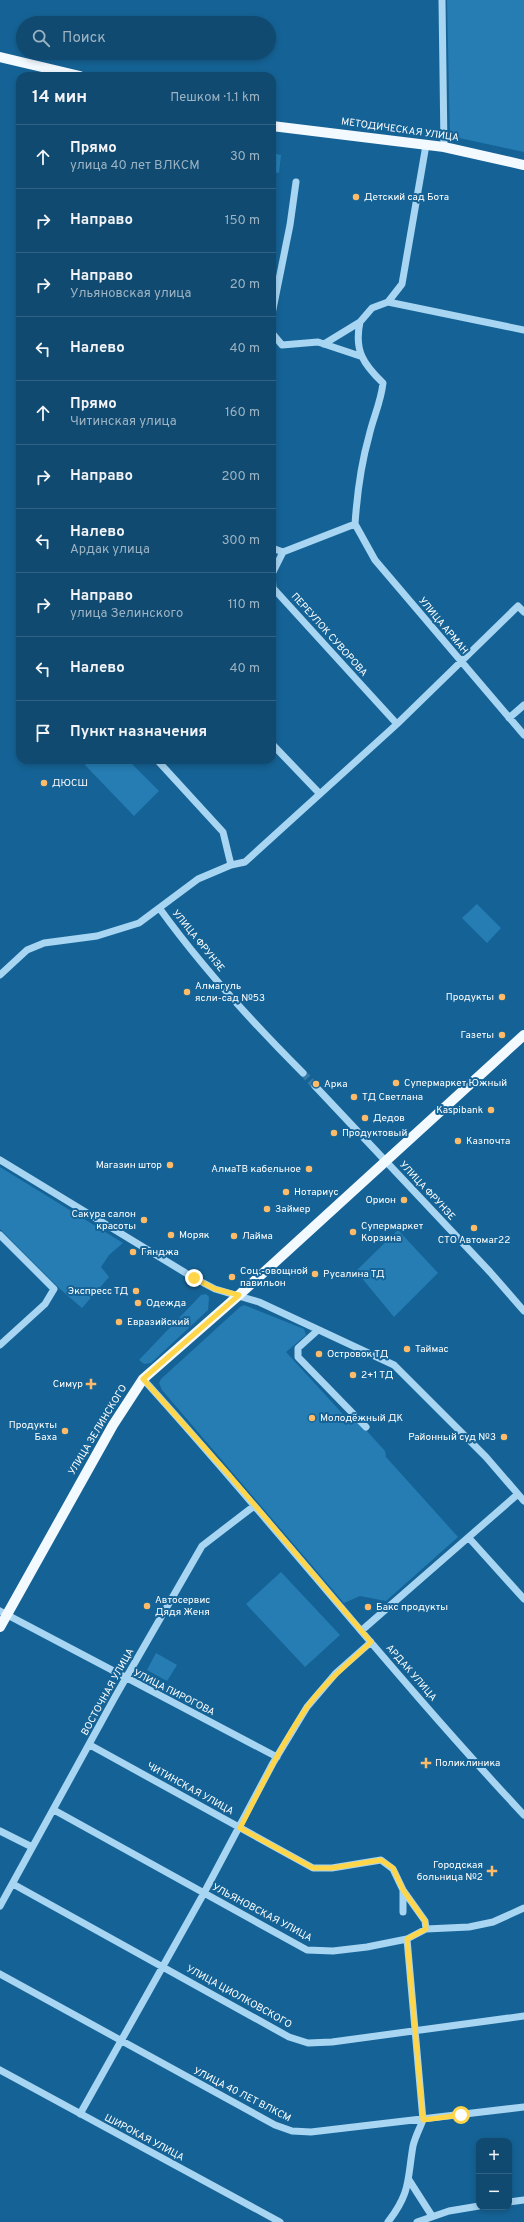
<!DOCTYPE html>
<html lang="ru">
<head>
<meta charset="utf-8">
<style>
  body { margin:0; font-family:Overpass,sans-serif; background:#1e5478; color:#f1f3f6 }
  .controls { position:absolute; right:12px; bottom:12px; display:grid; overflow:hidden; border-radius:8px; box-shadow:0 2px 6px #0003 }
  .controls button { width:36px; height:36px; display:grid; place-items:center; padding:0; border:0; border-bottom:1px solid #306283; background:#104a70; color:#f1f3f6; font:20px sans-serif }
  .stop { position:absolute; width:12px; height:12px; margin:-9px; border:3px solid #ffd54a; border-radius:50%; background:#fff }
  .stop.end { background:#ffd54a; border-color:#fff; box-shadow:0 1px 4px #0008 }
  .list { margin:0; padding:0; list-style:none }
  h2 { display:flex; justify-content:space-between; align-items:center; height:52px; margin:0; padding:0 16px; font-size:17px }
  h2 small { font-size:13px; font-weight:400; color:#9cb3c3 }
  .list li { display:grid; grid-template-columns:26px 1fr auto; gap:12px; align-items:center; box-sizing:border-box; height:64px; padding:0 16px; border-top:1px solid #306283 }
  .list b { display:block; font-size:15px; white-space:nowrap }
  .list p { margin:0; font-size:13px; white-space:nowrap; color:#9cb3c3 }
  .list em { font-size:13px; font-style:normal; color:#9cb3c3 }
  .icon { flex:none; width:22px; height:22px; fill:none; stroke:currentColor; stroke-width:2; stroke-linecap:round; stroke-linejoin:round }
  .map { position:relative; flex:none; width:524px; height:2222px; overflow:hidden }
  .search { position:absolute; background:#104a70; box-shadow:0 2px 6px #0003; left:16px; top:16px; width:260px; height:44px; display:flex; align-items:center; gap:10px; box-sizing:border-box; padding:0 14px; border-radius:22px; color:#9cb3c3; font-size:15px }
  .panel { position:absolute; background:#104a70; box-shadow:0 2px 6px #0003; left:16px; top:72px; width:260px; height:692px; border-radius:12px }
  .map>svg:first-child { display:block }
  .green { fill:#257db3 }
  .lines { fill:none; stroke-linecap:round; stroke-linejoin:round }
  .minor-tunnel { stroke:#387aa6; stroke-width:7; stroke-dasharray:7 3.5; stroke-linecap:butt }
  .minor { stroke:#a7d5f2; stroke-width:7 }
  .major { stroke:#f2f9ff; stroke-width:10 }
  .route { stroke:#ffd54a; stroke-width:5 }
  .poi-dot { fill:#ffbb68; stroke:#156396; stroke-width:1.5 }
  .labels { text-anchor:middle; dominant-baseline:central; stroke-width:4; stroke-linejoin:round; paint-order:stroke }
  .street-label { font-size:10px; fill:#fff; stroke:#156396 }
  .poi-label { font-size:10px; fill:#fff; stroke:#156396; text-anchor:start }
</style>
</head>
<body>
<div class="map">
<svg width="524" height="2222" viewBox="0 0 524 2222">
  <rect width="100%" height="100%" fill="#156396"/>
  <path class="green" d="M447,0H524V152L450,136Z
    M272,153L281,155L279,173L272,172Z
    M90,760H128L159,791L134,816L85,765Z
    M477,904L501,928L487,943L462,918Z
    M0,1167L123,1243L109,1255L101,1267L109,1277L82,1308L60,1289L0,1229Z
    M398,1230L438,1273L394,1317L356,1271Z
    M206,1294L209,1297L208,1310L151,1363L144,1364L139,1360L201,1295Z
    M244,1305L304,1329L306,1335L286,1352L351,1423L356,1419L385,1451L386,1457L458,1537L386,1601L360,1596L344,1603L162,1390L159,1383L161,1379L240,1307Z
    M281,1572L340,1635L305,1667L246,1604Z
    M156,1653L177,1665L167,1681L147,1670Z"/>
  <g class="lines">
    <path class="minor-tunnel" d="M303,1073L315,1086"/>
    <path class="minor" d="M442,0L444,147
      M388,302L524,330
      M272,314L290,225L296,182
      M272,333L282,345L318,342L360,356
      M324,344L360,322L372,308L388,302L402,284L426,145
      M355,524L375,560L524,735
      M355,524C357,495 361,464 369,436C373,418 381,402 383,383C363,364 354,350 360,322
      M272,548L283,552L355,524
      M283,552L272,574L273,588L397,724
      M509,718L524,705
      M272,744L320,794
      M157,760L223,832L231,865
      M160,909C202,967 252,1022 303,1073
      M0,975L27,950L44,943L97,936L139,923L198,879L231,865L245,862L397,724L518,606L524,612
      M315,1086L490,1272L524,1311
      M0,1160L194,1278L215,1289L259,1302L394,1365L486,1457L524,1501
      M0,1235L54,1289L45,1304L0,1345
      M318,1330L298,1348V1357L366,1427
      M143,1379C273,1522 392,1674 524,1815
      M469,1538L524,1599
      M0,1611L277,1757
      M361,1631L518,1494
      M90,1745L313,1868H332L381,1860L393,1869L403,1890L425,1921L426,1929
      M54,1810L307,1950L333,1951L367,1947L407,1939L426,1929L469,1927L493,1922L524,1908
      M0,1831L32,1847
      M13,1884L289,2037L308,2043L332,2042L524,2016
      M403,1890V1912
      M0,1906L115,1697L202,1546L254,1506
      M0,1974L275,2125L292,2131L311,2132L524,2107
      M0,2070L280,2222
      M80,2114L204,1893L273,1763L307,1707L336,1673L371,1642
      M409,2180L432,2216
      M509,2202L524,2200
      M388,2222C411,2192 407,2181 413,2146C415,2137 420,2128 423,2120L407,1939
      M417,2222L449,2211L479,2206"/>
    <path class="major" d="M0,57L80,76
      M272,126L444,147L524,165
      M0,1627L113,1425L143,1379L239,1295L524,1035"/>
  </g>
  <g class="lines">
    <path class="route" d="M194,1278L215,1289L239,1295L143,1379L230,1476L371,1642C349,1663 325,1682 307,1707C281,1745 261,1787 240,1828L313,1868H332L381,1860L393,1868L403,1890L425,1921L426,1929L407,1939L423,2120L461,2115"/>
  </g>
  <g class="poi-dot">
    <circle cx="356" cy="197" r="4"/>
    <circle cx="44" cy="783" r="4"/>
    <circle cx="187" cy="992" r="4"/>
    <circle cx="502" cy="997" r="4"/>
    <circle cx="502" cy="1035" r="4"/>
    <circle cx="396" cy="1083" r="4"/>
    <circle cx="316" cy="1084" r="4"/>
    <circle cx="354" cy="1097" r="4"/>
    <circle cx="491" cy="1110" r="4"/>
    <circle cx="365" cy="1118" r="4"/>
    <circle cx="334" cy="1133" r="4"/>
    <circle cx="458" cy="1141" r="4"/>
    <circle cx="170" cy="1165" r="4"/>
    <circle cx="309" cy="1169" r="4"/>
    <circle cx="286" cy="1192" r="4"/>
    <circle cx="404" cy="1200" r="4"/>
    <circle cx="267" cy="1209" r="4"/>
    <circle cx="144" cy="1220" r="4"/>
    <circle cx="474" cy="1228" r="4"/>
    <circle cx="353" cy="1232" r="4"/>
    <circle cx="171" cy="1235" r="4"/>
    <circle cx="234" cy="1236" r="4"/>
    <circle cx="133" cy="1252" r="4"/>
    <circle cx="315" cy="1274" r="4"/>
    <circle cx="232" cy="1277" r="4"/>
    <circle cx="136" cy="1291" r="4"/>
    <circle cx="138" cy="1303" r="4"/>
    <circle cx="119" cy="1322" r="4"/>
    <circle cx="407" cy="1349" r="4"/>
    <circle cx="319" cy="1354" r="4"/>
    <circle cx="353" cy="1375" r="4"/>
    <path d="M89 1378h4v4h4v4h-4v4h-4v-4h-4v-4h4z"/>
    <circle cx="312" cy="1418" r="4"/>
    <circle cx="65" cy="1431" r="4"/>
    <circle cx="504" cy="1437" r="4"/>
    <circle cx="147" cy="1606" r="4"/>
    <circle cx="368" cy="1607" r="4"/>
    <path d="M424 1757h4v4h4v4h-4v4h-4v-4h-4v-4h4z"/>
    <path d="M490 1865h4v4h4v4h-4v4h-4v-4h-4v-4h4z"/>
  </g>
  <g class="labels">
    <g class="street-label">
      <text transform="translate(400 130) rotate(8)">МЕТОДИЧЕСКАЯ УЛИЦА</text>
      <text transform="translate(443 626) rotate(50)">УЛИЦА АРМАН</text>
      <text transform="translate(329 635) rotate(48)">ПЕРЕУЛОК СУВОРОВА</text>
      <text transform="translate(198 941) rotate(51)">УЛИЦА ФРУНЗЕ</text>
      <text transform="translate(427 1191) rotate(47)">УЛИЦА ФРУНЗЕ</text>
      <text transform="translate(98 1430) rotate(-59)">УЛИЦА ЗЕЛИНСКОГО</text>
      <text transform="translate(411 1673) rotate(49)">АРДАК УЛИЦА</text>
      <text transform="translate(108 1692) rotate(-61)">ВОСТОЧНАЯ УЛИЦА</text>
      <text transform="translate(174 1693) rotate(27)">УЛИЦА ПИРОГОВА</text>
      <text transform="translate(190 1789) rotate(29)">ЧИТИНСКАЯ УЛИЦА</text>
      <text transform="translate(262 1913) rotate(28)">УЛЬЯНОВСКАЯ УЛИЦА</text>
      <text transform="translate(239 1997) rotate(29)">УЛИЦА ЦИОЛКОВСКОГО</text>
      <text transform="translate(242 2095) rotate(27)">УЛИЦА 40 ЛЕТ ВЛКСМ</text>
      <text transform="translate(144 2138) rotate(28)">ШИРОКАЯ УЛИЦА</text>
    </g>
    <g class="poi-label">
      <text x="364" y="197">Детский сад Бота</text>
      <text x="52" y="783">ДЮСШ</text>
      <text x="195" y="986">Алмагуль<tspan x="195" dy="12">ясли-сад №53</tspan></text>
      <text x="494" y="997" text-anchor="end">Продукты</text>
      <text x="494" y="1035" text-anchor="end">Газеты</text>
      <text x="404" y="1083">Супермаркет Южный</text>
      <text x="324" y="1084">Арка</text>
      <text x="362" y="1097">ТД Светлана</text>
      <text x="483" y="1110" text-anchor="end">Kaspibank</text>
      <text x="373" y="1118">Дедов</text>
      <text x="342" y="1133">Продуктовый</text>
      <text x="466" y="1141">Казпочта</text>
      <text x="162" y="1165" text-anchor="end">Магазин штор</text>
      <text x="301" y="1169" text-anchor="end">АлмаТВ кабельное</text>
      <text x="294" y="1192">Нотариус</text>
      <text x="396" y="1200" text-anchor="end">Орион</text>
      <text x="275" y="1209">Займер</text>
      <text x="136" y="1214" text-anchor="end">Сакура салон<tspan x="136" dy="12">красоты</tspan></text>
      <text x="361" y="1226">Супермаркет<tspan x="361" dy="12">Корзина</tspan></text>
      <text x="179" y="1235">Моряк</text>
      <text x="242" y="1236">Лайма</text>
      <text x="474" y="1240" text-anchor="middle">СТО Автомаг22</text>
      <text x="141" y="1252">Гянджа</text>
      <text x="240" y="1271">Соц.-овощной<tspan x="240" dy="12">павильон</tspan></text>
      <text x="323" y="1274">Русалина ТД</text>
      <text x="128" y="1291" text-anchor="end">Экспресс ТД</text>
      <text x="146" y="1303">Одежда</text>
      <text x="127" y="1322">Евразийский</text>
      <text x="415" y="1349">Таймас</text>
      <text x="327" y="1354">Островок ТД</text>
      <text x="361" y="1375">2+1 ТД</text>
      <text x="83" y="1384" text-anchor="end">Симур</text>
      <text x="320" y="1418">Молодёжный ДК</text>
      <text x="57" y="1425" text-anchor="end">Продукты<tspan x="57" dy="12">Баха</tspan></text>
      <text x="496" y="1437" text-anchor="end">Районный суд №3</text>
      <text x="155" y="1600">Автосервис<tspan x="155" dy="12">Дядя Женя</tspan></text>
      <text x="376" y="1607">Бакс продукты</text>
      <text x="435" y="1763">Поликлиника</text>
      <text x="483" y="1865" text-anchor="end">Городская<tspan x="483" dy="12">больница №2</tspan></text>
    </g>
  </g>
</svg>
<div class="controls">
<button>+</button>
<button>−</button>
</div>
<div class="stop" style="left:461px;top:2115px"></div>
<div class="stop end" style="left:194px;top:1278px"></div>
<div class="search"><svg class="icon" aria-label="search" viewBox="0 0 24 24"><circle cx="10" cy="10" r="6"/><path d="M15 15l6 6"/></svg>Поиск</div>
<section class="panel">
<h2>14 мин<small>Пешком · 1.1 km</small></h2>
<ul class="list">
<li><svg class="icon" aria-label="ahead" viewBox="0 0 24 24"><path d="M12 20V5M6 11l6-6 6 6"/></svg><div><b>Прямо</b><p>улица 40 лет ВЛКСМ</p></div><em>30 m</em></li>
<li><svg class="icon" aria-label="right" viewBox="0 0 24 24"><path d="M7 20v-9h11M14 6l5 5-5 5"/></svg><div><b>Направо</b></div><em>150 m</em></li>
<li><svg class="icon" aria-label="right" viewBox="0 0 24 24"><path d="M7 20v-9h11M14 6l5 5-5 5"/></svg><div><b>Направо</b><p>Ульяновская улица</p></div><em>20 m</em></li>
<li><svg class="icon" aria-label="left" viewBox="0 0 24 24"><path d="M17 20v-9H6M10 6l-5 5 5 5"/></svg><div><b>Налево</b></div><em>40 m</em></li>
<li><svg class="icon" aria-label="ahead" viewBox="0 0 24 24"><path d="M12 20V5M6 11l6-6 6 6"/></svg><div><b>Прямо</b><p>Читинская улица</p></div><em>160 m</em></li>
<li><svg class="icon" aria-label="right" viewBox="0 0 24 24"><path d="M7 20v-9h11M14 6l5 5-5 5"/></svg><div><b>Направо</b></div><em>200 m</em></li>
<li><svg class="icon" aria-label="left" viewBox="0 0 24 24"><path d="M17 20v-9H6M10 6l-5 5 5 5"/></svg><div><b>Налево</b><p>Ардак улица</p></div><em>300 m</em></li>
<li><svg class="icon" aria-label="right" viewBox="0 0 24 24"><path d="M7 20v-9h11M14 6l5 5-5 5"/></svg><div><b>Направо</b><p>улица Зелинского</p></div><em>110 m</em></li>
<li><svg class="icon" aria-label="left" viewBox="0 0 24 24"><path d="M17 20v-9H6M10 6l-5 5 5 5"/></svg><div><b>Налево</b></div><em>40 m</em></li>
<li><svg class="icon" aria-label="arrive" viewBox="0 0 24 24"><path d="M6 21V4h12l-3 4 3 4H6"/></svg><div><b>Пункт назначения</b></div></li>
</ul>
</section>
</div>
</body>
</html>
